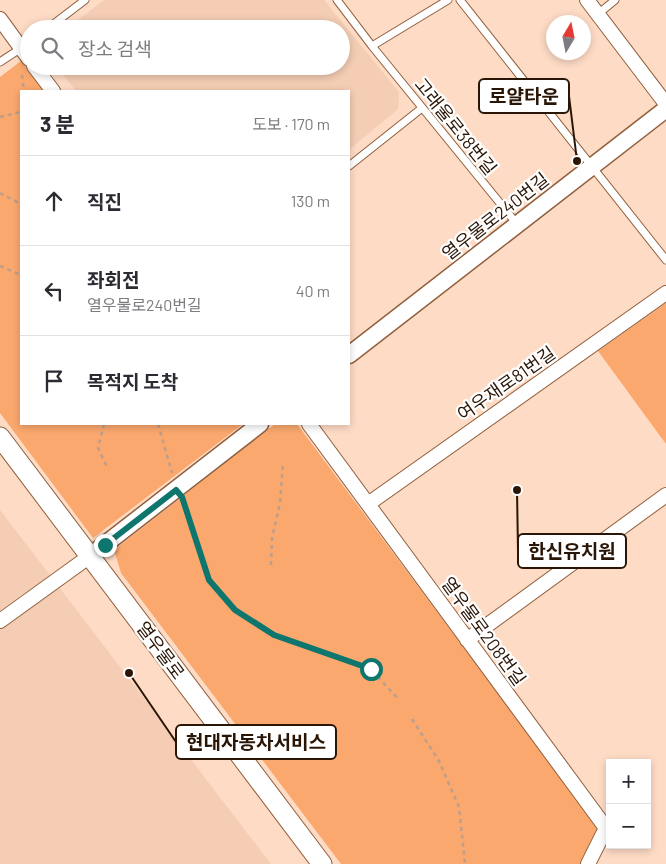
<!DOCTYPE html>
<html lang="ko">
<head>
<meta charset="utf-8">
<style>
  body { margin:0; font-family:Barlow,"Noto Sans KR",sans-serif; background:#f7f7f7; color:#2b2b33 }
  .controls { position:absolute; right:15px; bottom:15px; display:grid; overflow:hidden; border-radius:0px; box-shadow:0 2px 8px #0003 }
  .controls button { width:45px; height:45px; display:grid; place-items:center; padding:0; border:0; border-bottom:1px solid #e1e1e2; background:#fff; color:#2b2b33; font:25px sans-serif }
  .compass { position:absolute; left:546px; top:15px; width:45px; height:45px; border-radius:50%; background:#fff; box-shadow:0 2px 8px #0003; rotate:10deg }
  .stop { position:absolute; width:15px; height:15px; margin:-11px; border:4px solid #0f766e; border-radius:50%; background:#fff }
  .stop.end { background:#0f766e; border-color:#fff; box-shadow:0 1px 5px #0008 }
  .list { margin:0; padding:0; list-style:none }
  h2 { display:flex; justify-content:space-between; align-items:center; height:65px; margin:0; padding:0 20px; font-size:21px }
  h2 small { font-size:16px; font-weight:400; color:#7c7c81 }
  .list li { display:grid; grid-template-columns:32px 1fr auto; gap:15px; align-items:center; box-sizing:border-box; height:90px; padding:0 20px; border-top:1px solid #e1e1e2 }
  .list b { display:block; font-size:19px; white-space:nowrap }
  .list p { margin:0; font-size:16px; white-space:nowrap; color:#7c7c81 }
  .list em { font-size:16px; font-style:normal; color:#7c7c81 }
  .icon { flex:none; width:28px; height:28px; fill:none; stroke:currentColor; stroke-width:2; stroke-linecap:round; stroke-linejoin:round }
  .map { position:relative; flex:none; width:666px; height:864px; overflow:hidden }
  .search { position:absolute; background:#fff; box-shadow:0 2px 8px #0003; left:20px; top:20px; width:330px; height:55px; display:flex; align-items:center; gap:12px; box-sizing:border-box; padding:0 18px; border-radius:28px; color:#7c7c81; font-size:19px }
  .panel { position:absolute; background:#fff; box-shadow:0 2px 8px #0003; left:20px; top:90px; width:330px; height:335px; border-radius:0px }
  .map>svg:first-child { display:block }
  .built { fill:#f4cdb4 }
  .green { fill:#faa86e }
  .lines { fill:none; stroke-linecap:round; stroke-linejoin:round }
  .service-casing { stroke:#915f3c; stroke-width:9 }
  .minor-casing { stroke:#915f3c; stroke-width:16 }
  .tertiary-casing { stroke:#915f3c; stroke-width:19 }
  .secondary-casing { stroke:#915f3c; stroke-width:21 }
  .path { stroke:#bd9e8b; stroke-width:2.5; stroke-dasharray:4 4; stroke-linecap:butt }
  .service { stroke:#fff; stroke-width:7 }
  .minor { stroke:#fff; stroke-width:14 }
  .tertiary { stroke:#fff; stroke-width:16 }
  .secondary { stroke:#fff; stroke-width:19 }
  .route { stroke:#0f766e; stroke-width:6 }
  .labels { text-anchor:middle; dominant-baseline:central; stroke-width:4.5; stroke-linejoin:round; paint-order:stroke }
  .street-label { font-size:18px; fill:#2a1607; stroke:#fff }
  .leader { fill:none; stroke:#2a1607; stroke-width:2 }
  .callout-dot { fill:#2a1607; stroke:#fff; stroke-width:2 }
  .callout { fill:#fff; stroke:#2a1607; stroke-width:2 }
  .callout-label { font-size:19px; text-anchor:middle; font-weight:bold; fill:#2a1607 }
</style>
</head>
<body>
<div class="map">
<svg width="666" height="864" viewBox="0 0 666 864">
  <rect width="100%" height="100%" fill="#fedbc5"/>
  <path class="built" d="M104,0H324L399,92L398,109L349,150V91H76L62,73L59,66H341V29H66Z
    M0,510L271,864H0Z"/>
  <path class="green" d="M21,61L44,91H21V424H243L93,538L0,413V77Z
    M666,303V444L598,351Z
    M275,424H297L599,829L581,864H341L121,573L114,550Z"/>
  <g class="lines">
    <defs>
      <path id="service" d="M337,0L372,46L517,224
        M460,0L666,260
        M598,14L615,0
        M47,29L85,0
        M372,46L448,0
        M0,62L29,43
        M349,166L422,108"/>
      <path id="minor" d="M587,0L666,104
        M0,19L29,59
        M34,66L53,91
        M309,424L606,828L588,864
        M368,504L666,293
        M0,621L90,556
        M467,640L666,495"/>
      <path id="tertiary" d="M349,355L666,109
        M90,556L260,424"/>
      <path id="secondary" d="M0,437L322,864"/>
    </defs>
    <use href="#service" class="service-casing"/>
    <use href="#minor" class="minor-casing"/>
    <use href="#tertiary" class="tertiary-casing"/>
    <use href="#secondary" class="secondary-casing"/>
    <path class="path" d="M22,75L24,91
      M0,117L21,112
      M0,193L21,204
      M0,266L21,275
      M104,424L98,448L108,469
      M158,424L172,473
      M184,503L209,580L235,610L274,635L371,669L398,699
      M271,565L272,538L280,503L283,464
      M412,719L439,761L459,807L465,864"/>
    <use href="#service" class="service"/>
    <use href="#minor" class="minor"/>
    <use href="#tertiary" class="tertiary"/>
    <use href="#secondary" class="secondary"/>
  </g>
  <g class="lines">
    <path class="route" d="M105,545L176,490L182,497L209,580L235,610L274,635L371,669"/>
  </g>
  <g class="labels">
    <g class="street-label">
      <text transform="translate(456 126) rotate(51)">고래울로38번길</text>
      <text transform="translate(495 216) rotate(-38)">열우물로240번길</text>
      <text transform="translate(506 383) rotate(-35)">여우재로81번길</text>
      <text transform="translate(484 631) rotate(54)">열우물로208번길</text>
      <text transform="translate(161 650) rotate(53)">열우물로</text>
    </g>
  </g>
  <path class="leader" d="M577 161L569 96M517 490L518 551M129 673L176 742"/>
  <g class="callout-dot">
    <circle cx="577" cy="161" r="5"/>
    <circle cx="517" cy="490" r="5"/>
    <circle cx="129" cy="673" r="5"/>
  </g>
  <g class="callout">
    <rect x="479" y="79" width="90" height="34" rx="5"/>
    <rect x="518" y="534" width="108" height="34" rx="5"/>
    <rect x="176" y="725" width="160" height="34" rx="5"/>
  </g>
  <g class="callout-label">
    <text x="524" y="103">로얄타운</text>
    <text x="572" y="558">한신유치원</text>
    <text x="256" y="749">현대자동차서비스</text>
  </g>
</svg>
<div class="controls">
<button>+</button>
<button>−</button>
</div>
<svg class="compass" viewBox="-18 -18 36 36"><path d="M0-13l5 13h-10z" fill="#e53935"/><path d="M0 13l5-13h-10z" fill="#7c7c81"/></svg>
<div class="stop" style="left:371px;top:669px"></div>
<div class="stop end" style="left:105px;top:545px"></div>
<div class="search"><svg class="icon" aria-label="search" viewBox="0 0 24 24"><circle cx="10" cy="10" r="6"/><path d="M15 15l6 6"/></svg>장소 검색</div>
<section class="panel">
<h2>3 분<small>도보 · 170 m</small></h2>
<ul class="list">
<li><svg class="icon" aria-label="ahead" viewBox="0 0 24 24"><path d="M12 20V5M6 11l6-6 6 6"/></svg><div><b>직진</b></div><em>130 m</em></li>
<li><svg class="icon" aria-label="left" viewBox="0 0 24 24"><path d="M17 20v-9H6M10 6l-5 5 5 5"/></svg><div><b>좌회전</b><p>열우물로240번길</p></div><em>40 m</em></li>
<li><svg class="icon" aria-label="arrive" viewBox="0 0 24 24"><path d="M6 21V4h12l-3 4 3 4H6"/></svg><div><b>목적지 도착</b></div></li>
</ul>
</section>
</div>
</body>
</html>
